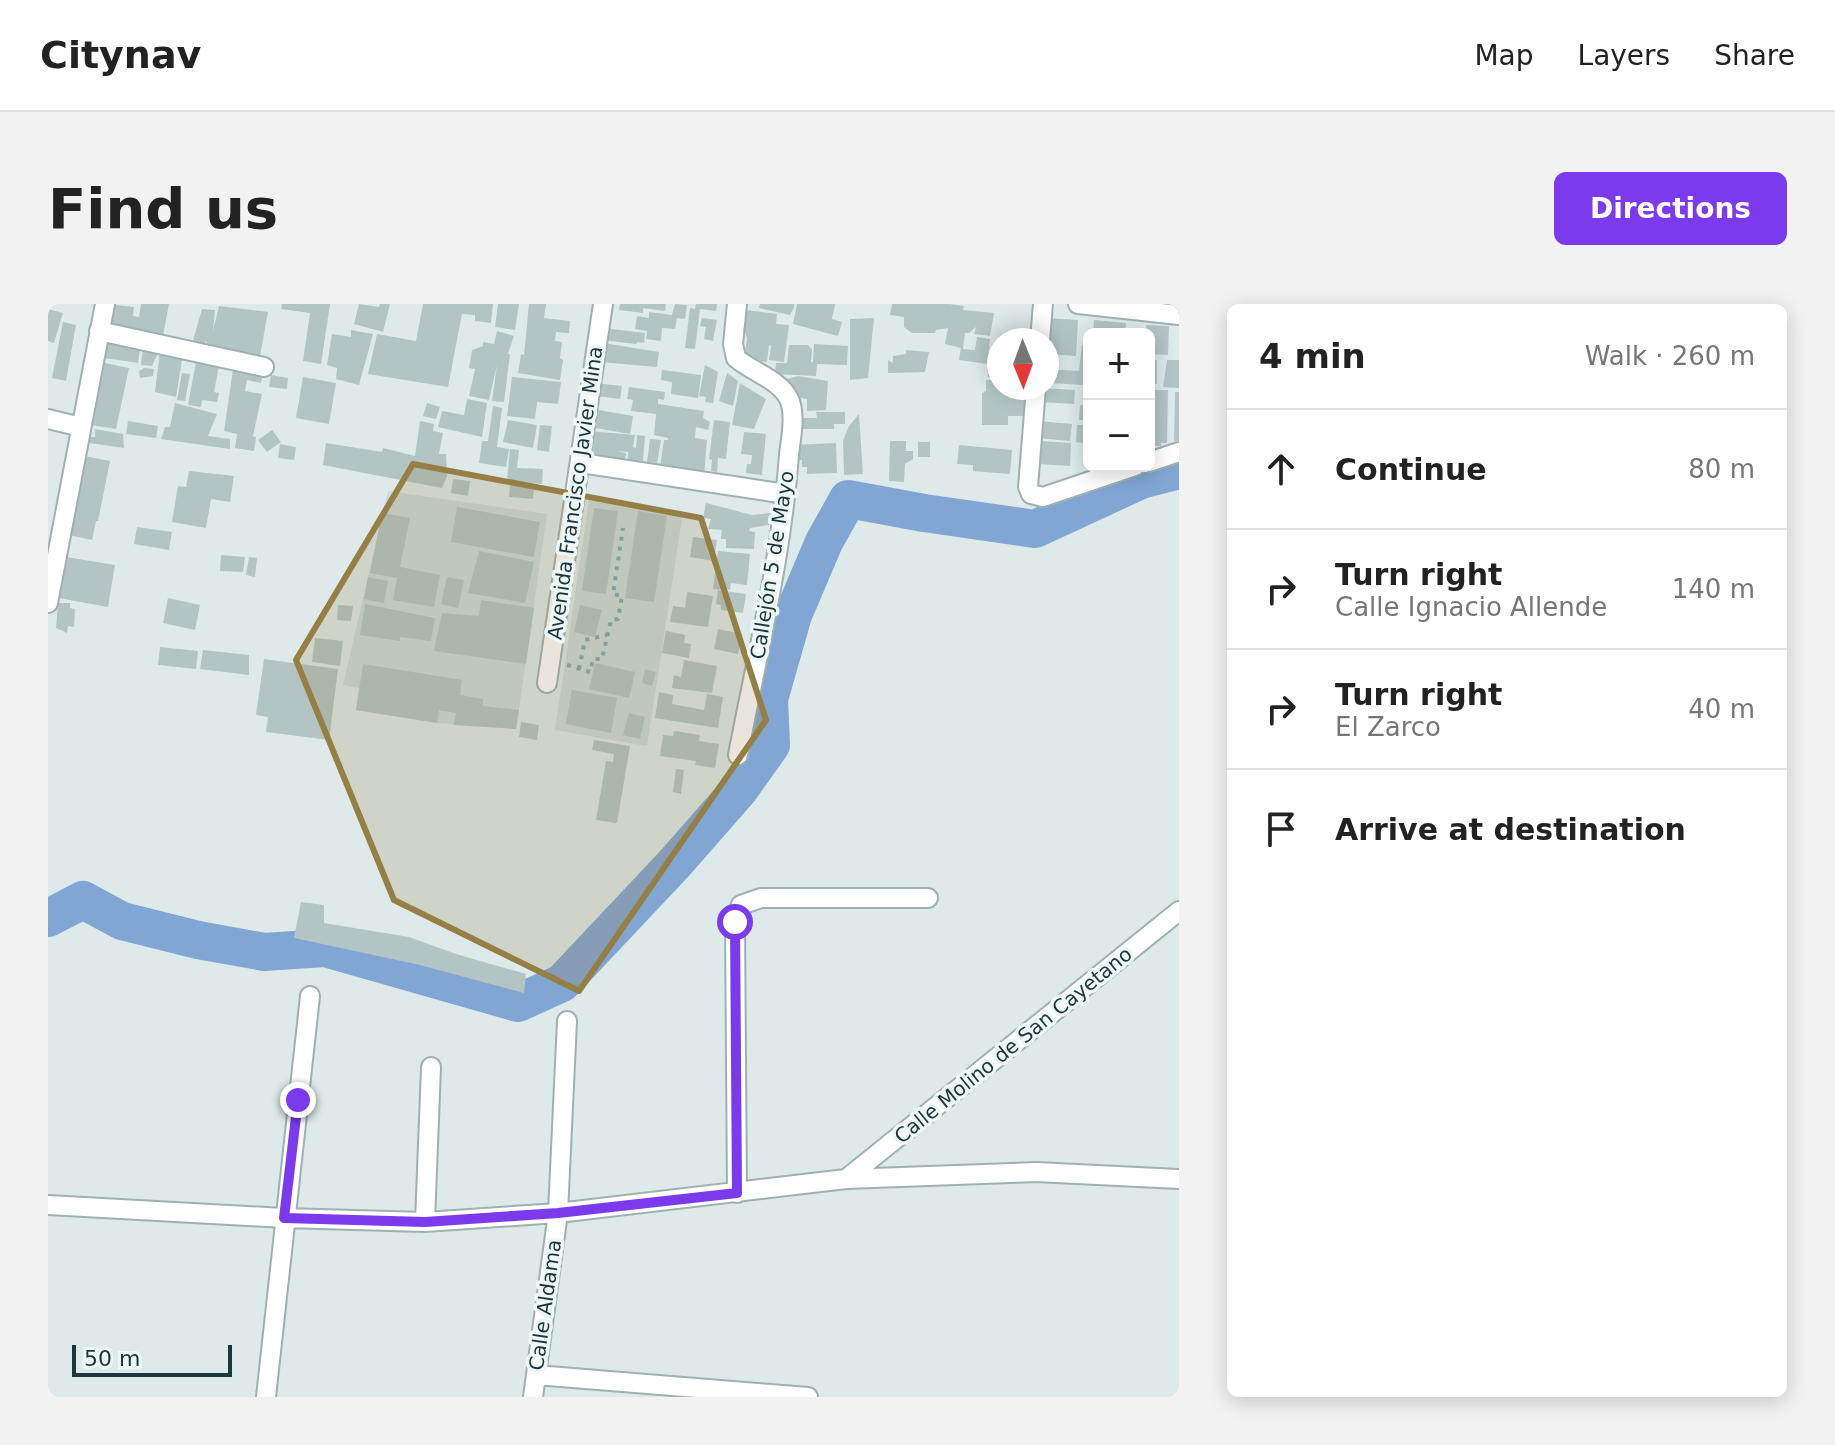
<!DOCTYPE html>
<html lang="en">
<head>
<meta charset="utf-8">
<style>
  body { margin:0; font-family:"DejaVu Sans",sans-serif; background:#f2f2f2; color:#222 }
  .controls { position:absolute; right:24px; top:24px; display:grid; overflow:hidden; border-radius:12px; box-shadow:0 4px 20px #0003 }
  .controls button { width:72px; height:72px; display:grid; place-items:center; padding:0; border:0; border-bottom:2px solid #e0e0e0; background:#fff; color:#222; font:40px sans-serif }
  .compass { position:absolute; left:939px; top:24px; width:72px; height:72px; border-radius:50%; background:#fff; box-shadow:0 4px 20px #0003; rotate:179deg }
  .scale { position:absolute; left:24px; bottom:20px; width:160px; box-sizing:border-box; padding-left:8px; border:4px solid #1e363a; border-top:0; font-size:22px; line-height:28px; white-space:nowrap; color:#1e363a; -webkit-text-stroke:6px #edf7f6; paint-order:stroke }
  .stop { position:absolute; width:24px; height:24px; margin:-18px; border:6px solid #7c3aed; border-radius:50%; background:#fff }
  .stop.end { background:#7c3aed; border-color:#fff; box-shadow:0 2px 8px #0008 }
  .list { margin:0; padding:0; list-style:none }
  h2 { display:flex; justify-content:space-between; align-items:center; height:104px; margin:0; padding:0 32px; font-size:34px }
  h2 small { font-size:26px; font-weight:400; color:#767676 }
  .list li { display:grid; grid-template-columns:52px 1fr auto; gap:24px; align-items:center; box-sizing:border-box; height:120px; padding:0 32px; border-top:2px solid #e0e0e0 }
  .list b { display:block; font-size:30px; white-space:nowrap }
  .list p { margin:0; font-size:26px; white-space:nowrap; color:#767676 }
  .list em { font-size:26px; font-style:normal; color:#767676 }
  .icon { flex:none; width:44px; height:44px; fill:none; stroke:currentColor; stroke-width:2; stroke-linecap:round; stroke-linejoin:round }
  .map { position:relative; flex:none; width:1131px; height:1093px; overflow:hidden; border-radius:12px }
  header { display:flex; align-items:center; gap:48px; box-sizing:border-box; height:112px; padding:0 40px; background:#fff; border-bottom:2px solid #e0e0e0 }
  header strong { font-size:38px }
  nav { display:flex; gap:44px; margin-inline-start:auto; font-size:28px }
  .intro { display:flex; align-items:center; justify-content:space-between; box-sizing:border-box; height:192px; padding:0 48px }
  h1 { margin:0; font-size:56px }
  .button { padding:20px 36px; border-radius:12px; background:#7c3aed; color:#fff; font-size:28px; font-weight:700 }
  main { display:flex; gap:48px; padding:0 48px }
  aside { flex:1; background:#fff; border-radius:12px; box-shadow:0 4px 20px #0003 }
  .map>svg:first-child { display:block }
  .built { fill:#cbdad9 }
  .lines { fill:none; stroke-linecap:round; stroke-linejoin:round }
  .river { stroke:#81a6d3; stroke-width:38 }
  .building { fill:#b2c5c4 }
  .minor-casing { stroke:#a0b0b1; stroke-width:22 }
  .path { stroke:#7cabaf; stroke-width:4; stroke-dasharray:4 6; stroke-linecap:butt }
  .minor { stroke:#fff; stroke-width:18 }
  .route { stroke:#7c3aed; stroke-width:10 }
  .marked { fill:#967f44; fill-opacity:0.2; stroke:#967f44; stroke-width:6; stroke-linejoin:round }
  .labels { text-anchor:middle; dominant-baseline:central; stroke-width:7; stroke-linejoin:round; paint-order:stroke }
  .street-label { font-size:20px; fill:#1e363a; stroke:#edf7f6 }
</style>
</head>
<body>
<header>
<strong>Citynav</strong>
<nav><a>Map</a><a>Layers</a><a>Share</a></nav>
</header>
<div class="intro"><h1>Find us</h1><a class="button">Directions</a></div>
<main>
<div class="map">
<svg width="1131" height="1093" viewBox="0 0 1131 1093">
  <rect width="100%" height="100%" fill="#ddeae9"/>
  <path class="built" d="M340,187L499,210L468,425L389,419L308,406L311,384L295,381Z
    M541,196L635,208L599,442L507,426Z"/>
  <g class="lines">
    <path class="river" d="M0,614L35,596L74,617L150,636L216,648L277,644L470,699L514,679L627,559L691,486L723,441L721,395L745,311L776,238L800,195L876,209L987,225L1093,176L1131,166"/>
  </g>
  <path class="building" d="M59,0L86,3L85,12L91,13L93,0H121L114,37L55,24Z
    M234,0H282L273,60L255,57L262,9L233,5Z
    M311,0L331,3L332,0H342L335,28L306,20Z
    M375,0H445L443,19L427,17V11L414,10L400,83L320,70L329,30L368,37Z
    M450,0H471L467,26L447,23Z
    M481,0H498L496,14L522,17L521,29L508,28L507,37L514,38L512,54L515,56L512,76L470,69L473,50L476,51Z
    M572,0H618L617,7L595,4V9L571,6Z
    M627,0L639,1L637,15L629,14L627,25L614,24L613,37L598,35L599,27L587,25L589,12L601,14V8L624,11Z
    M648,0H669L668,7L652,5L647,45L637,44L642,4L647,5Z
    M712,0H746V3L742,11L711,4Z
    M749,0H787L784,15L794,18L790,32L745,20Z
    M844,0H901L916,2L915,6L946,9L942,32L926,30L928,23L921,29H917L915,45L927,46L929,33L942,35L939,60L911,56L913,44L897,40L900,24L888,26L887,29H864L856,23V13L842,11Z
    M171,2L220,8L211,57L163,46L158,37L156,40H144L154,5L167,6L165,27Z
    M0,5L15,9L6,39L0,37Z
    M698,6L729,10L728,20L741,21L736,58L721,56L723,42L721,41L719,58L696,56L699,34L693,16Z
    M654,14L669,16L665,37L656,35L658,23L652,22Z
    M826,14L820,74L802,76V15Z
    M999,14L1030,16L1028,52L1001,50L1002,35H997Z
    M1046,16L1078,19L1077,30H1045Z
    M15,18L28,21L18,77L4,74Z
    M1098,21L1121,22L1120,51L1101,50Z
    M556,24L597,29L596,39L590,38L588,40L554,36Z
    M303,26L325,30L311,81L288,75L289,64L279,61L284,30L303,33Z
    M449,27L466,32L460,50H462L456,98L444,97L449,61L441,96L421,92L427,65L421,64L424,46L435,42V38L446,40Z
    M958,28L982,30V36H958Z
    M52,38L92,44L90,59L50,53Z
    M1041,38V68L1037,67L1036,81L999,79V65L1031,67L1034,41Z
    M555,39L611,48L609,63L552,58Z
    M766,40L800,42L799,61L769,60L768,72L727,70L728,59H743H739L741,41H760L764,46L763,58H765Z
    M95,45L105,46L109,51L104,62L93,61Z
    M858,46L881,48L877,68L840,69V56L845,59V52L858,50Z
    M112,47L135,50L128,93L107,88Z
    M1101,56H1109V80H1101Z
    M1119,56H1131V84L1115,83Z
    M47,57L81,64L68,125L37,120Z
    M148,58L171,62L166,88L171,89L169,98L154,96L153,103L140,101Z
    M657,61L670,68L665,99L657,98L658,93L651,92Z
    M939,61H951V73H940Z
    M96,64L106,65L105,72L92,74L91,67Z
    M185,66L215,69L213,79L199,76L197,87L214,90L205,132L208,133L206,147L187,144L189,130L176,127Z
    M614,66L653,71L650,94L623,90L624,78L613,76Z
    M134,69L142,70L137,97L129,96Z
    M679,69L690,77L685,102L671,97Z
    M223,71L240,74L239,85L221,83Z
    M750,72L780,77L778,106L759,107V95L752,94L736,76Z
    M255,73L288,79L281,120L248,114Z
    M464,73L513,78L510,100L489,98L487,115L459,112Z
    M938,76H951V84H977V112H960V121H934V89L938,87Z
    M547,79L574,82L572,95L549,92Z
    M692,79L718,95L706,125L684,121Z
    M581,83L617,88L616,96L610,95V100L656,107L655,114L662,118L660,126L648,123L647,134L659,136L656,171L612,163L616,136H620V134L606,131L608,110L583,107L585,96L579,95Z
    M993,84L1027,86L1026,100L992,98Z
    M1101,86H1120L1119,139H1113V142H1104Z
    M1127,88H1131V137H1126Z
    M419,95L439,99L434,133L390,123L394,107L416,111Z
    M127,99L169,110L160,132L182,135V145L113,135L117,123H122Z
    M379,99L392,103L388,115L375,112Z
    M1032,101L1041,102V116H1031Z
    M445,102L454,104L449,143L461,145L458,163L431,159L434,137H440Z
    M545,105L585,112L582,130L542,123Z
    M768,108H797V120H786V125H749L750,114H769Z
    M811,110L815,170L796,171L795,137L801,122Z
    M460,116L489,121L485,144L455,138Z
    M666,116L682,118L678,155L670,154L669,168L663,167L664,156L661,155Z
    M80,117L110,122L108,134L78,130Z
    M372,117L386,120L385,127L395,129L391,150H398L399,172L394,184L275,161L278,139L334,148L335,144L367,152Z
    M990,117L1024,120L1022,137L988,134Z
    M492,121L504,122L501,148L489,146Z
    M1029,121H1041V153L1037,152L1035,139L1028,138Z
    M42,123L43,133H47V125L75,130L76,144L34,138Z
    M224,126L233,138L219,148L210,136Z
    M541,127L587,131L585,143L588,144L589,131L597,132L595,157L580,156V148L568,147L578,149L577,155L538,151Z
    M696,128L718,130L714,171L698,169L699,160H703L704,151L693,150Z
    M602,135L613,136L609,159L599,158Z
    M842,137H858V147H865V155L857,160L856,178L841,177Z
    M991,137L1023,139L1022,162L989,160Z
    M870,138H882V153H870Z
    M788,139L789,169L759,170V163H754V156L747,157L746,141Z
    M232,140L248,143L246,156L230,154Z
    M911,141L964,146L962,170L925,167V161L909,160Z
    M462,145L471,146L469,164L495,165L494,180L459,177Z
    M31,151L62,157L50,217H48L44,236L16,230Z
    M141,167L186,172L182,198L163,195L158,224L124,218L130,182L138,183Z
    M405,175L422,177L420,192L403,189Z
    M462,181L486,182L485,195L461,193Z
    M658,199L704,211L723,209L721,221L702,224L701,227L707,228L706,245L678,244V235H673L674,226L660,225L663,215L655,214Z
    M409,203L492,218L486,253L403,238Z
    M546,204L570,207L558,290L534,287Z
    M590,207L619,212L606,298L577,294Z
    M334,209L362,214L352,263L392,271L386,303L345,296L349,274L322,269Z
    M89,223L124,228L121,246L86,240Z
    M645,233L669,236L666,257L642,253Z
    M431,247L486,258L477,299L420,289Z
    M670,247L702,250L699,281L683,279L682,286L665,285Z
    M173,251L197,253L195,268L172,267Z
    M12,252L67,261L60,303L5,293Z
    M201,253L209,254L207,273L198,271Z
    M320,273L340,277L336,299L316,295Z
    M399,273L416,276L410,304L393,300Z
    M670,286L698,290L695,309L673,306V301L668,300Z
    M639,288L665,292L660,323L622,318L625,302L637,304Z
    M120,294L152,301L147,326L115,319Z
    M433,296L486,304L478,360L386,347L394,309L431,312Z
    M10,299H22V304L27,305L26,323L20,322L19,329L8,324Z
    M317,300L387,314L383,337L352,333V337L312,331Z
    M290,301L305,302L303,317L289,316Z
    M532,301L554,306L547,333L526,328Z
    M670,325L694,330L690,350L666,345Z
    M618,327L637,331L636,339L643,340L641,354L614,349Z
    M267,334L295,337L292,362L264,358Z
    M112,343L150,347L148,365L110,361Z
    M155,346L201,351V371L152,365Z
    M216,355L290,365L281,436L218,428L220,413L208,411Z
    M636,356L669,362L664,389L624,384L626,371L633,373Z
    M547,359L587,368L581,394L541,385Z
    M315,360L414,376L412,391L435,395V402L471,406L468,425L406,421L408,409L391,406L389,419L308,406Z
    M597,365L608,368L604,382L594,379Z
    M524,386L569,394L563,429L518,420Z
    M611,388L625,391L624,400L656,406L659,390L675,393L670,424L607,414Z
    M581,409L597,413L592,435L575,431Z
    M473,418L491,421L489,436L471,433Z
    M626,427L652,431L651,437L671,440L667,464L647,461L648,457L612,452L615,431L625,432Z
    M546,436L582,442L569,519L548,516L558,457L565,458L566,450L544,446Z
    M628,465L636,466L633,490L625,488Z
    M253,598L276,601V619L361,633L408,650L478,670L476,689L372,661L246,634Z"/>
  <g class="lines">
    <defs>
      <path id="minor" d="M689,0L685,40L688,54C704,68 731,75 741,95C748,110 743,134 741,150C734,251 709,351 690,451
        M1030,0L1131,11
        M51,27L216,63
        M992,36L995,0
        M988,84L980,183L983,190L995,193L1087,162
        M0,115L33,123
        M1101,158L1131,148
        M533,159L738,190
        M0,299L57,0
        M499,379L555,0
        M798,875L1131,607
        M689,889L687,618L693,601L713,594H880
        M0,901L236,914L377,918L510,909L798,875L988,868L1131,875
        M377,918L383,763
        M488,1071L760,1093
        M218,1093L262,692
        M485,1093L510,909L519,717"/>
    </defs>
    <use href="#minor" class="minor-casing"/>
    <path class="path" d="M519,361L542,368L545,355H554L563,316L570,315L574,292L565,290L575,224
      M531,365L537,336L559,331"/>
    <use href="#minor" class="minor"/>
  </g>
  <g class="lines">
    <path class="route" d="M250,796L236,914L377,918L510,909L689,889L687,618"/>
  </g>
  <path class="marked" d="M365,160L653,214L718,416L531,687L346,596L248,356Z"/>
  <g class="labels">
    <g class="street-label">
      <text transform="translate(527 189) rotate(-82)">Avenida Francisco Javier Mina</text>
      <text transform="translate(724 261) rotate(-81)">Callejón 5 de Mayo</text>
      <text transform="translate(965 741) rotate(-39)">Calle Molino de San Cayetano</text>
      <text transform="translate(497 1001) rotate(-82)">Calle Aldama</text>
    </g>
  </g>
</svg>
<div class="controls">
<button>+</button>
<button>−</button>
</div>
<svg class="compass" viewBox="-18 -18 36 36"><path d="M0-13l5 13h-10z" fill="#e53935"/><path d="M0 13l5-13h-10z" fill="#767676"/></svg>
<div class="scale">50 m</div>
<div class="stop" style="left:687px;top:618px"></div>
<div class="stop end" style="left:250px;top:796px"></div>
</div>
<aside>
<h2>4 min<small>Walk · 260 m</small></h2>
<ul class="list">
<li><svg class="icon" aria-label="ahead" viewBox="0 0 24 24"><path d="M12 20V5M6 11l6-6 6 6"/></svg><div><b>Continue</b></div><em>80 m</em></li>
<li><svg class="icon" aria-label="right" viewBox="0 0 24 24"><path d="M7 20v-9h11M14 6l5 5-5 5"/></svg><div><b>Turn right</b><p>Calle Ignacio Allende</p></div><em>140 m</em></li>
<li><svg class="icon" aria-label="right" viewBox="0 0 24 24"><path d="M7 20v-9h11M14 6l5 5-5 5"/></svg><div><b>Turn right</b><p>El Zarco</p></div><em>40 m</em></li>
<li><svg class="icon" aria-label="arrive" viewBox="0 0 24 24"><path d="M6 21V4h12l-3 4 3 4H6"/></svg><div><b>Arrive at destination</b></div></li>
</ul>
</aside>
</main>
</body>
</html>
